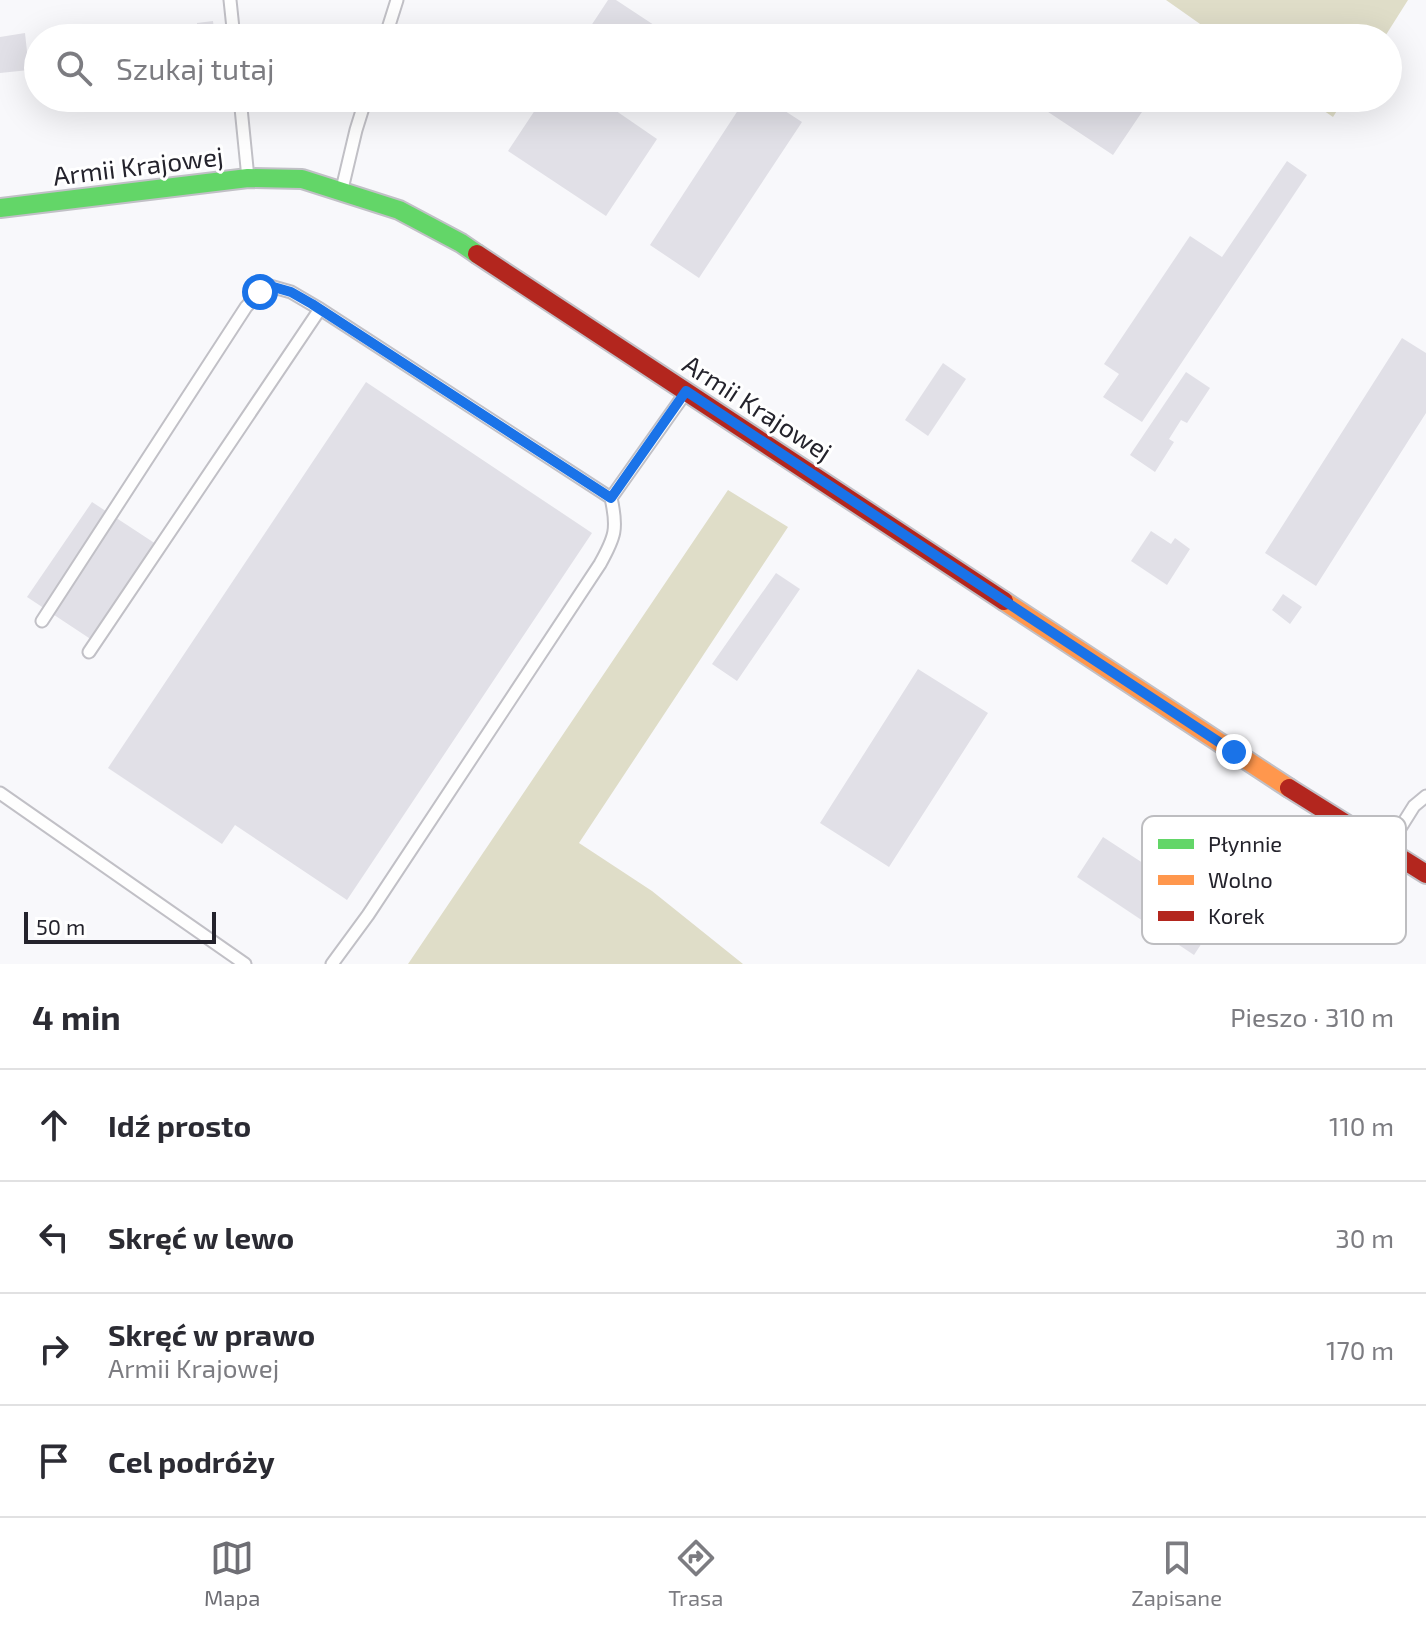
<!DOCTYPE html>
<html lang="pl">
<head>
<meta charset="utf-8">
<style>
  body { margin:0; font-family:"Exo 2",sans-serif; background:#f7f7f7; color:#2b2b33 }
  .scale { position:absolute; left:24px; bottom:20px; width:192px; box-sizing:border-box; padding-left:8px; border:4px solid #24232c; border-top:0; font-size:22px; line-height:28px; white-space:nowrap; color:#24232c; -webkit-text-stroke:6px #fff; paint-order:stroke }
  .stop { position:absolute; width:24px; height:24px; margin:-18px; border:6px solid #1a73e8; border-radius:50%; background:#fff }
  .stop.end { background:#1a73e8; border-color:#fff; box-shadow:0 2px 8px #0008 }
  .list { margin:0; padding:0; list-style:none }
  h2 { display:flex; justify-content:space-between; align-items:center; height:104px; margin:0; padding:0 32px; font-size:34px }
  h2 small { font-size:26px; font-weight:400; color:#7c7c81 }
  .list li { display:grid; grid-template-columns:52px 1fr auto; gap:24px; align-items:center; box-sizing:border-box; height:112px; padding:0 32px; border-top:2px solid #e1e1e2 }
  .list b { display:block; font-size:30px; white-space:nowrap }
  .list p { margin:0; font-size:26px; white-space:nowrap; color:#7c7c81 }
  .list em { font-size:26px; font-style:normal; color:#7c7c81 }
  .icon { flex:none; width:44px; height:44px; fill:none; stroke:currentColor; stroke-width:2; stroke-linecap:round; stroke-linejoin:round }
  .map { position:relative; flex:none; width:1426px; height:964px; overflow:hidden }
  .search { position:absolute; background:#fff; box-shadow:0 8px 32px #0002; left:24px; right:24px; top:24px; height:88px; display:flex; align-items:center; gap:20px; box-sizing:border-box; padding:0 28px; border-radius:44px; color:#7c7c81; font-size:30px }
  .sheet { height:552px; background:#fff }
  nav { display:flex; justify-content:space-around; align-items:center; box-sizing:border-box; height:112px; border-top:2px solid #e1e1e2; background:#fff; font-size:22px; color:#7c7c81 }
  nav a { display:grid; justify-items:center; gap:4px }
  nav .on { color:#6e6e74 }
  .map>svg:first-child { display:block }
  .green { fill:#dfddc8 }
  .building { fill:#e1e0e7 }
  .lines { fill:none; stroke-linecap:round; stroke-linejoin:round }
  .lane-casing { stroke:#c1c0c6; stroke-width:15 }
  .fast-casing { stroke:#c1c0c6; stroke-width:22 }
  .slow-casing { stroke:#c1c0c6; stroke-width:22 }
  .jam-casing { stroke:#c1c0c6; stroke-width:22 }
  .lane { stroke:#fefefe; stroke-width:11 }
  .fast { stroke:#63d668; stroke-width:18 }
  .slow { stroke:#ff974d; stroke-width:18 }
  .jam { stroke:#b3261e; stroke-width:18 }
  .route { stroke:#1a73e8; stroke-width:10 }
  .labels { text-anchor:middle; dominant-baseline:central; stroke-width:6; stroke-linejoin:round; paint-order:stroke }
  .street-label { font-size:26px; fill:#24232c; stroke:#fff }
  .key { fill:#fff; stroke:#bdbdc0; stroke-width:2 }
  .key-label { font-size:22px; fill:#24232c }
</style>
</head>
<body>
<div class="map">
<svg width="1426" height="964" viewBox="0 0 1426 964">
  <rect width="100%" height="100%" fill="#f8f8fb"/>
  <path class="green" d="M1166,0H1408L1384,38H1220Z
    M1305,98H1345L1333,117Z
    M728,490L788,527L579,843L652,891L743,964H408Z"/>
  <path class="building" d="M608,0H616L660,29L654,38H583Z
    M213,21L215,38H109V36L197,25V23Z
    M25,33L29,70L0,73V37Z
    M543,98H614L609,106L657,139L606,216L508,151Z
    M746,98H765L802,122L699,278L650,245Z
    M1027,98H1147L1150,100L1113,155Z
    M1287,161L1307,175L1142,422L1103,397L1119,374L1104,364L1190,236L1222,257Z
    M1402,338L1426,353V413L1316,586L1265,553Z
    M943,363L966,379L928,436L905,420Z
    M1186,372L1210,388L1187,423L1181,420L1169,439L1174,442L1155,472L1130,455Z
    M366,382L592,533L347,900L235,825L222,844L108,768Z
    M92,502L156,544L92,640L27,597Z
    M1151,531L1171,544L1175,538L1190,549L1167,585L1131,561Z
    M776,573L800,589L737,681L712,664Z
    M1283,594L1302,607L1290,624L1272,610Z
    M918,669L988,713L889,867L820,823Z
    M1103,837L1221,914L1194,955L1077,877Z"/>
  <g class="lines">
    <defs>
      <path id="lane" d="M230,0L234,38
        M385,38L397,0
        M240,98L248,178
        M342,189L356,130L366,98
        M42,621L246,307L260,292L270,286L291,292L320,309L611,498L686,392
        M89,652L320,309
        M0,793L245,964
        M1387,849L1414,806L1426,796
        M332,964L368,915L600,564C615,537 618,529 611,498"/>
      <path id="fast" d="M0,208L248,178L302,179L399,210L461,243L477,254"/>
      <path id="slow" d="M1004,601L1289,788"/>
      <path id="jam" d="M477,254L1004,601
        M1289,788L1426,874"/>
    </defs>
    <use href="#lane" class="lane-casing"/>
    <use href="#fast" class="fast-casing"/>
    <use href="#slow" class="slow-casing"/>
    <use href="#jam" class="jam-casing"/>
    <use href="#lane" class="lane"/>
    <use href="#fast" class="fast"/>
    <use href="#slow" class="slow"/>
    <use href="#jam" class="jam"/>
  </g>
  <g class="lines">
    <path class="route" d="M260,292L270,286L291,292L312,304L611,498L686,391L1234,752"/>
  </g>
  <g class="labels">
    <g class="street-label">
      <text transform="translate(138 165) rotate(-7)">Armii Krajowej</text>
      <text transform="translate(758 407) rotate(33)">Armii Krajowej</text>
    </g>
  </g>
  <rect x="1142" y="816" width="264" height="128" rx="12" class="key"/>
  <rect x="1158" y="839" width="36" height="10" fill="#63d668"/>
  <rect x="1158" y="875" width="36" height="10" fill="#ff974d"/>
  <rect x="1158" y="911" width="36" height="10" fill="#b3261e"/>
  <g class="key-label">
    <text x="1208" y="852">Płynnie</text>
    <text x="1208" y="888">Wolno</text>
    <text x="1208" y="924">Korek</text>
  </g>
</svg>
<div class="scale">50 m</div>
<div class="stop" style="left:260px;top:292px"></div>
<div class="stop end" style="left:1234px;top:752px"></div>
<div class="search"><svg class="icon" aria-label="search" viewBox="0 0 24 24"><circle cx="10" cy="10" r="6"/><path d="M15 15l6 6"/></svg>Szukaj tutaj</div>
</div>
<section class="sheet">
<h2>4 min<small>Pieszo · 310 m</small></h2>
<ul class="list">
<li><svg class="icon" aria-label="ahead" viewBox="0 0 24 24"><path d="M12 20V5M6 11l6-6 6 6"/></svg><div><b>Idź prosto</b></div><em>110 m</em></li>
<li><svg class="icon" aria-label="left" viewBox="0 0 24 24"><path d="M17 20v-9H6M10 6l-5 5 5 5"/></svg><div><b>Skręć w lewo</b></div><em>30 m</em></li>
<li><svg class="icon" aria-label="right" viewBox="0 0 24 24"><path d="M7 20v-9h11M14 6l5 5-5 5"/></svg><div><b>Skręć w prawo</b><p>Armii Krajowej</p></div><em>170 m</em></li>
<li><svg class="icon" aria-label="arrive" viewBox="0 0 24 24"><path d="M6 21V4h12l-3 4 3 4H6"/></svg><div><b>Cel podróży</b></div></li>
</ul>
</section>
<nav>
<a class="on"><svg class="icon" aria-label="map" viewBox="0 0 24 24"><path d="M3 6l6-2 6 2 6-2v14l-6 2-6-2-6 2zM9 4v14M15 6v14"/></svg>Mapa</a>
<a><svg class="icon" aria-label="directions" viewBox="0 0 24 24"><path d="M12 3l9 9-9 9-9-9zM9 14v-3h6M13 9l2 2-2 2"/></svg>Trasa</a>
<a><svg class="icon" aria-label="saved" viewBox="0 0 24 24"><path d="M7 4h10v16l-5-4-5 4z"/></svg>Zapisane</a>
</nav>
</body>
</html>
